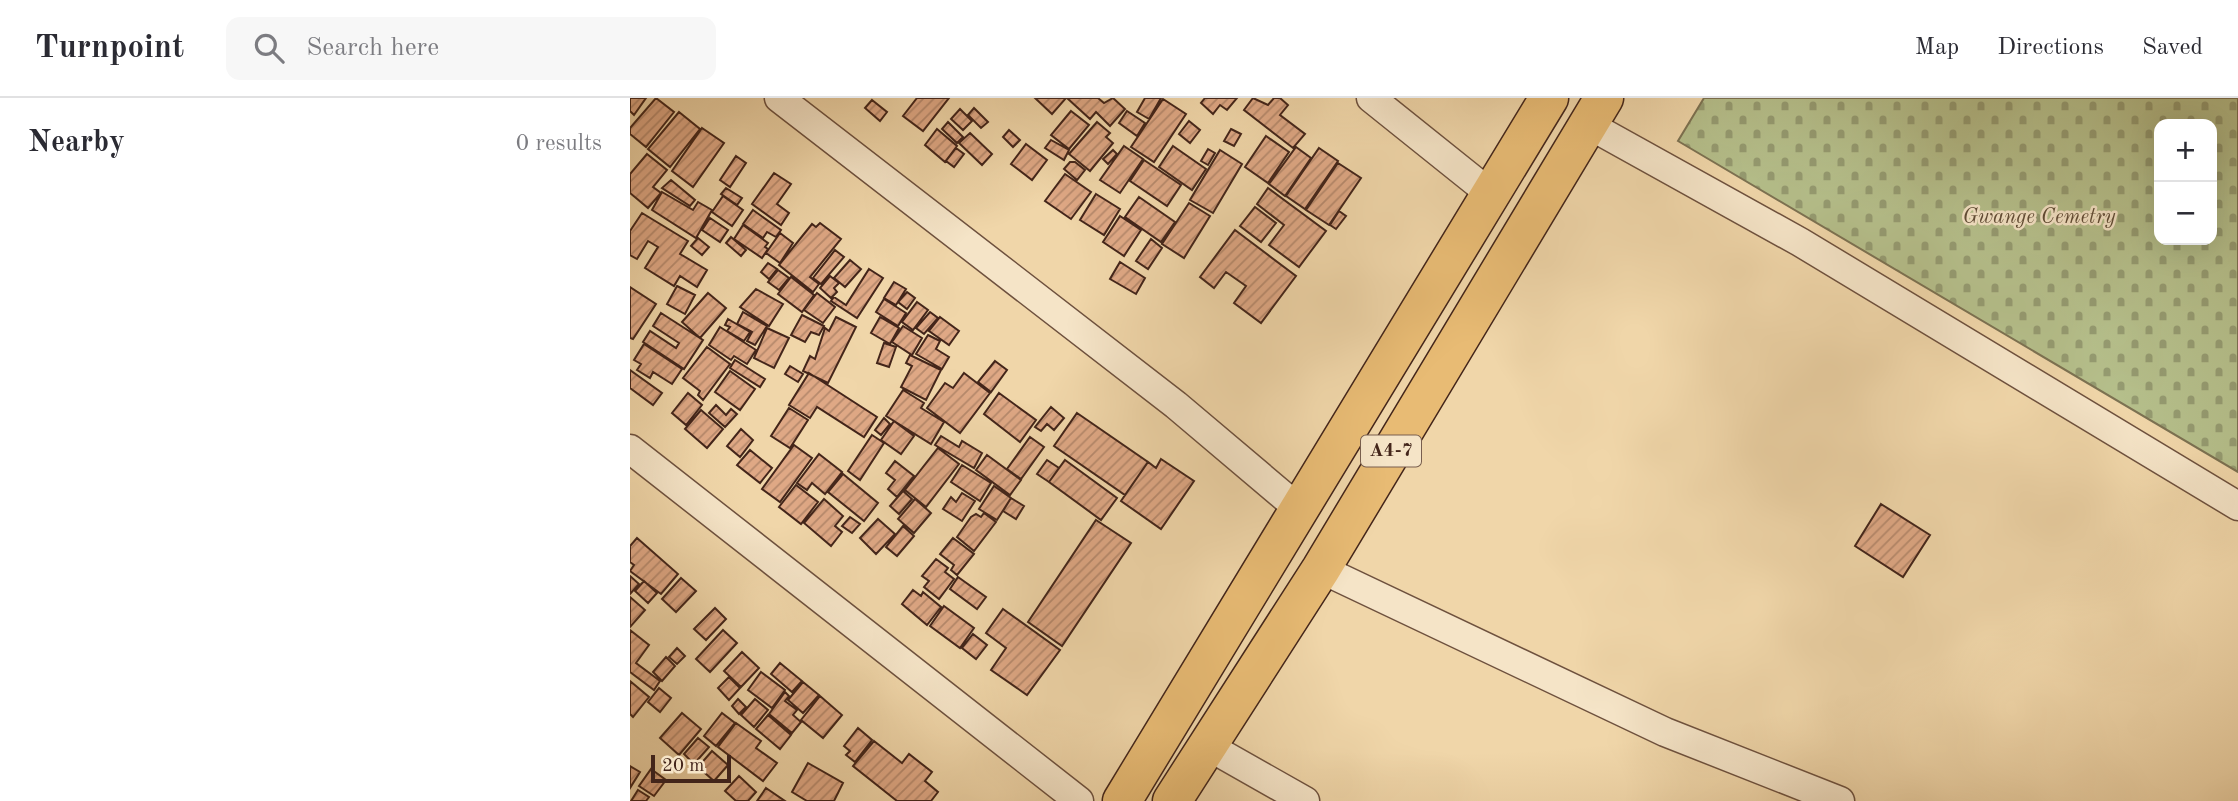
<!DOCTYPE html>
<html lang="en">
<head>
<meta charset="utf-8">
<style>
  body { margin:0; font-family:"Old Standard TT",serif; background:#f7f7f7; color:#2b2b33 }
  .controls { position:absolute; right:21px; top:21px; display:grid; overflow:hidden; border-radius:14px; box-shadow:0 7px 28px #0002 }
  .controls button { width:63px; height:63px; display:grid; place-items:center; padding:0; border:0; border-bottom:2px solid #e1e1e2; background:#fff; color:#2b2b33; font:35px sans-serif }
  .scale { position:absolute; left:21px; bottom:18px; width:80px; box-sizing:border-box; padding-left:7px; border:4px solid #43251a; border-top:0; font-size:19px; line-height:24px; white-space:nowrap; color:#43251a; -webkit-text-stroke:5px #f5e4c7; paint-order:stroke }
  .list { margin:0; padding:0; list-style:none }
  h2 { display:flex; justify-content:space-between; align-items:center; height:91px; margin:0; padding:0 28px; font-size:30px }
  h2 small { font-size:23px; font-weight:400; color:#7c7c81 }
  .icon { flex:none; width:38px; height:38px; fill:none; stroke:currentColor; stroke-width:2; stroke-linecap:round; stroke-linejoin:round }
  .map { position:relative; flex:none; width:1608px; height:703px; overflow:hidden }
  header { display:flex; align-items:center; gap:42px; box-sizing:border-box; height:98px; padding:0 35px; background:#fff; border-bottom:2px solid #e1e1e2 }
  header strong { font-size:33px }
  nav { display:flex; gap:38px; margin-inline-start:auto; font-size:24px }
  .search { width:490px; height:63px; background:#f7f7f7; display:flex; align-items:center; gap:18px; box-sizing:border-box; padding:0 24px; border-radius:14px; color:#7c7c81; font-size:26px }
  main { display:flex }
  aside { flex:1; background:#fff }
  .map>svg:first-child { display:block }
  .cemetery { fill:url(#cemetery-stones); stroke:#7c7252; stroke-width:2; fill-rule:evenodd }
  .building { fill:url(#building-hatch); stroke:#43251a; stroke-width:2 }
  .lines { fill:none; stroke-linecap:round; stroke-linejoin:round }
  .minor-casing { stroke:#6e513e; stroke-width:31 }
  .highway-casing { stroke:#43251a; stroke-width:41 }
  .minor { stroke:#f5e4c7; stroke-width:28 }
  .highway { stroke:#e8bb74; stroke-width:38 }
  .labels { text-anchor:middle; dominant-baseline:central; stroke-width:5; stroke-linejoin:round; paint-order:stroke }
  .shield { fill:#f5e4c7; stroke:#785e4e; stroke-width:2 }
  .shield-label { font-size:19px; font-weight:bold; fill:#43251a }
  .park-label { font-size:21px; font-style:italic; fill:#604c36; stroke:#f5e4c7 }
</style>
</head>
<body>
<header>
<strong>Turnpoint</strong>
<div class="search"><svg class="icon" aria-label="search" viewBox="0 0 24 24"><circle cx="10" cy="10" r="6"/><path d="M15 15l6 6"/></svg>Search here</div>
<nav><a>Map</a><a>Directions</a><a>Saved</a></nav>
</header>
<main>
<aside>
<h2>Nearby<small>0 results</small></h2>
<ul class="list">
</ul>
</aside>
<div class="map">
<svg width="1608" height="703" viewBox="0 0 1608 703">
  <defs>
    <pattern id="cemetery-stones" width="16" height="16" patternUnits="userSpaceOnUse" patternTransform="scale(1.75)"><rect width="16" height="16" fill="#b5bf8b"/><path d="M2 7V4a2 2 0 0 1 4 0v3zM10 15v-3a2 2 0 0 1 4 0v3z" fill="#959b71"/></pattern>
    <pattern id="building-hatch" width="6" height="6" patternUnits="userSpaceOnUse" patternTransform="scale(1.75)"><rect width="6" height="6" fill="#dfa885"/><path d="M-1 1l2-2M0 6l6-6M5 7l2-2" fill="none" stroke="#b6896c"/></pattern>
  </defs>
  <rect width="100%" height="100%" fill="#f0d6a9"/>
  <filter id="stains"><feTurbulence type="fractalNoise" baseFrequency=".00286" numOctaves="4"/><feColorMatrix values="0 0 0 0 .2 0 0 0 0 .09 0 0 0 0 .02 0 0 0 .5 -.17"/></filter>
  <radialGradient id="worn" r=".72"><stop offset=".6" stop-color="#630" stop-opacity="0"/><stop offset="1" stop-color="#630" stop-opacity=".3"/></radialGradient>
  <path class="cemetery" d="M1074,0H1608V374L1048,43ZM1529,26H1582V142H1529Z"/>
  <path class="building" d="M0,0H16L4,17L0,13Z
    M26,0L44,14L16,49L0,36V30Z
    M287,0H319L293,33L273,18Z
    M405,0H436L422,16Z
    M437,0H468L474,5L483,0L495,11L480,28L466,14L460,21Z
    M515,0H531L519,21L507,14Z
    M575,0H607L597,12L590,7L583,16L571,5Z
    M623,0L638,7L644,0H650L658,7L650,17L675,36L663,50L614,12Z
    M533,1L556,16L524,64L501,49Z
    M242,2L257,14L250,23L235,10Z
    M344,10L358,24L351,30L338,17Z
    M330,11L342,23L333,32L321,21Z
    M441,13L459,27L439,51L421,37Z
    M497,13L515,25L507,38L489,25Z
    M49,14L70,31L40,69L18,51Z
    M559,23L570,32L560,45L549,36Z
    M318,24L333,39L327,45L312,31Z
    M467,24L480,35L476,39L483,45L460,73L439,56Z
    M72,30L94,45L63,89L42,73Z
    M307,31L327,48L315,64L295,47Z
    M601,31L611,36L604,48L594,43Z
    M379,32L390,42L383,49L373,39Z
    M340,35L362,56L352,67L329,45Z
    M636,38L659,54L638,85L615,69Z
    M421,42L439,52L434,62L415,50Z
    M396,46L417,62L402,82L381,66Z
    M494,48L513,61L490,95L470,82Z
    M543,48L576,71L562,92L529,69Z
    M666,49L681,60L655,98L639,86Z
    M326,50L334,56L324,69L316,63Z
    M689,50L708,63L675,111L656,98Z
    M578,51L585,55L578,67L571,63Z
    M483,52L487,56L478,66L473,61Z
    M590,52L612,66L583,115L560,102Z
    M17,56L37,72L23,89L31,95L18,110L0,95V76Z
    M106,58L116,65L100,89L90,82Z
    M514,62L551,87L537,108L500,83Z
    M440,64H445L455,72L447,82L434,71Z
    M708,65L731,80L699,127L676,112Z
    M144,75L161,86L147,106L159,115L151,127L122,106Z
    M435,76L461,94L441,121L415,103Z
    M41,82L65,102L60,108L32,90Z
    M96,90L112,100L107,107L91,96Z
    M638,90L696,133L669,169L639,147L654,127L627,106Z
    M32,94L63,112L68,104L82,112L66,140L22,112Z
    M466,96L490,111L474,137L450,122Z
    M93,98L113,112L102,128L82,114Z
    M509,99L545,124L531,144L495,119Z
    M559,105L580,118L554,160L532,146Z
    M625,109L646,125L631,144L610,128Z
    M123,112L151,132L146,139L137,134L133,140L113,126Z
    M709,113L716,118L706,131L700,127Z
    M12,115L58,143L50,156L77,172L67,189L50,178L44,188L15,170L28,149L18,143L7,161L0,157V133Z
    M490,118L511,132L494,158L473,144Z
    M80,120L98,132L90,144L72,132Z
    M190,125L211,141L180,179L189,186L183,194L149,167L182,126L186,129Z
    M113,127L138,145L135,149L138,151L132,160L104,141Z
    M605,132L666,178L631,225L604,205L616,188L596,174L584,190L570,179Z
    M150,135L163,145L150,165L136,155Z
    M101,139L116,152L111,158L96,145Z
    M68,140L79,149L72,157L61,148Z
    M521,141L532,150L518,171L506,163Z
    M205,152L214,159L191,186L183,180Z
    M220,162L231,171L215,189L204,180Z
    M490,164L515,180L506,196L480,181Z
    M138,165L147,171L139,181L131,174Z
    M239,171L253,180L227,220L201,203L204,199L216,207Z
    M148,172L159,180L149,192L138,184Z
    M200,178L209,185L204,190L207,194L201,200L190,190Z
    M161,179L184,197L172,214L148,196Z
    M264,184L276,191L266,207L254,200Z
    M47,188L65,197L55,216L37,206Z
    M0,189L26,206L3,241L0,240Z
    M126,191L153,206L139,228L110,209Z
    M277,194L285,200L277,211L268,204Z
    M78,195L96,210L70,240L52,224Z
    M187,195L205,209L193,225L174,212Z
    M254,201L276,215L268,228L246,214Z
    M287,204L298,212L283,232L272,224Z
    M113,214L137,228L125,247L117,243L122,234L107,226Z
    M300,214L308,220L294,236L286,230Z
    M31,215L73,242L54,271L13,244L20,233L46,250L49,245L23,228Z
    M172,217L194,228L189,237L181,234L175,244L161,237Z
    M206,219L226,229L198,285L173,273L180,258L185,261L195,230L199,233Z
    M250,219L269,230L260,246L241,235Z
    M310,219L329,233L319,247L299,233Z
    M98,221L120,234L114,243L97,233L100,229L95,227Z
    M273,228L292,240L282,257L262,244Z
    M90,229L126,252L117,266L104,258L101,262L79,247Z
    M137,230L159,240L144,270L124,260Z
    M298,237L310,243L306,251L319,259L312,271L286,256Z
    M254,245L266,249L259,269L247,265Z
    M14,246L52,271L42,286L23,274L20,280L7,272L11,266L4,262Z
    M77,249L100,266L73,302L68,297L70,293L53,280Z
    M280,257L311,272L296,302L271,289L282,268L276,265Z
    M105,262L135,281L130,289L100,270Z
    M365,263L377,272L361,294L348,284Z
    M160,268L173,276L168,284L155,276Z
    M0,272L32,295L23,307L0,290Z
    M100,273L125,291L110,312L85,294Z
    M179,275L247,319L234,339L187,309L180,320L159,307Z
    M334,275L360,295L330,335L297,310L315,285L323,290Z
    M273,292L294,305L291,310L314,324L301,346L256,318Z
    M58,295L72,307L56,327L42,315Z
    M369,295L406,322L390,344L354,316Z
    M86,307L96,317L101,311L107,316L95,329L79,315Z
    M421,309L434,320L424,332L417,326L411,333L405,329Z
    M159,310L178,322L160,350L141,338Z
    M71,312L93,331L77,350L55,331Z
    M447,315L518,364L495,397L424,348Z
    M254,320L260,326L251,337L245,332Z
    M264,323L284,338L271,356L251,342Z
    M111,331L123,342L110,359L97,348Z
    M242,337L254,345L230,382L218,373Z
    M311,338L329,349L332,343L352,355L344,370L305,347Z
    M400,339L414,349L391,381L377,371Z
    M164,347L182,360L150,404L132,391Z
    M308,350L329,366L296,409L275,392Z
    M120,352L142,370L130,385L107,367Z
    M189,356L212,374L195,396L182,385L177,392L167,385Z
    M357,357L391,382L380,397L346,372Z
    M531,361L564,383L531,431L491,403L518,364L526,370Z
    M417,362L429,370L419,384L407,376Z
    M435,362L487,400L471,422L419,384Z
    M265,363L284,378L267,399L258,391L265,382L256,375Z
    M332,367L361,385L350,403L321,384Z
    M213,376L248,405L234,423L198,394Z
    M166,387L188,404L171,426L149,409Z
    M364,388L381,400L367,422L349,411Z
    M273,393L282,401L269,416L260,408Z
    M332,395L345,403L332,423L313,411L321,399L326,404Z
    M381,400L394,408L386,421L373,413Z
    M194,401L213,418L205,428L212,434L201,448L174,425Z
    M285,401L301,415L284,435L268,421Z
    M1251,406L1300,437L1273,479L1225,448Z
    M354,415L366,424L344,453L327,439L341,419L346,416L351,419Z
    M220,419L230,426L222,435L212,428Z
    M248,421L265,436L246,456L230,440Z
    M466,422L501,445L432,548L398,524Z
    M273,428L284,438L267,458L256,449Z
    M7,440L48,476L31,496L0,473L4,467L0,464V448Z
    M323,440L344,456L327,477L321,472L324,467L310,456Z
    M306,461L318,470L315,474L324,481L309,501L294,489L299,483L292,478Z
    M0,478L9,486L0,496Z
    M328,479L356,499L347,511L320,491Z
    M51,480L66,493L46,514L32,501Z
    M14,483L27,495L18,505L5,493Z
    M283,492L291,498L293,494L311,509L297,527L272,506Z
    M0,499L15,512L0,529Z
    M314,508L344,530L330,550L300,528Z
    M85,510L96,521L76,542L64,531Z
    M373,511L430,552L397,597L361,572L376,550L356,535Z
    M0,532L19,547L6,565L30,583L24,592L0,574Z
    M93,532L107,545L80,574L66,561Z
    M343,536L357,547L346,561L332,550Z
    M47,550L55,558L47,566L39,559Z
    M112,554L129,570L111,589L94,573Z
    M36,559L45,568L32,583L23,574Z
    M150,565L172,583L162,594L141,576Z
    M131,574L155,592L142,610L118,592Z
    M99,579L110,590L99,602L88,590Z
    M0,583L19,599L3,619L0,616Z
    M173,584L189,597L173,615L158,602Z
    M29,590L41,600L30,614L18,604Z
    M155,594L159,598L155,603L167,612L163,617L171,624L162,635L139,616Z
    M190,598L212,617L193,640L171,622Z
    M108,601L116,609L109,616L102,608Z
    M125,601L138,612L124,629L111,617Z
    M52,615L71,631L49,657L30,640Z
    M92,615L105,625L86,648L74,638Z
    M138,617L161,637L150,651L126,631Z
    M106,625L131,643L126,650L147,665L133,683L88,649Z
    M228,630L242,642L225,664L216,657L220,653L214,648Z
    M68,640L79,649L64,666L54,656Z
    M244,643L272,665L279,656L302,674L295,683L308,694L301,703H267L223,668Z
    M82,653L98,667L84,683L68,669Z
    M178,665L213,685L204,703H177L162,694Z
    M0,668L10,674L0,690Z
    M21,671L36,682L24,698L9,688Z
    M109,678L126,694L118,703H106L95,693Z
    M136,690L155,703H127Z
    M8,692L19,699L16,703H1Z"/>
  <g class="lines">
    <defs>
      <path id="minor" d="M149,0L546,307L669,411
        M741,0L862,97
        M959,27L1170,144L1608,408
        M0,351L449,703
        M691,471L1035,634L1210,703
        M576,647L675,703"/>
      <path id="highway" d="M492,703L919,0
        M542,703L691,471L974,0"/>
    </defs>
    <use href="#minor" class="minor-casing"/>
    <use href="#highway" class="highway-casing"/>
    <use href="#minor" class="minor"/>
    <use href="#highway" class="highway"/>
  </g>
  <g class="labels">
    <rect class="shield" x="731" y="337.5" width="60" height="31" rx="5"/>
    <g class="shield-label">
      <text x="761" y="353">A4-7</text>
    </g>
    <g class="park-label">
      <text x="1409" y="119">Gwange Cemetry</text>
    </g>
  </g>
  <rect width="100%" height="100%" filter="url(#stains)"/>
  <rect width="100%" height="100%" fill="url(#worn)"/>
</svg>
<div class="controls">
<button>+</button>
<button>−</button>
</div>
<div class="scale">20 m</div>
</div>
</main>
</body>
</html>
